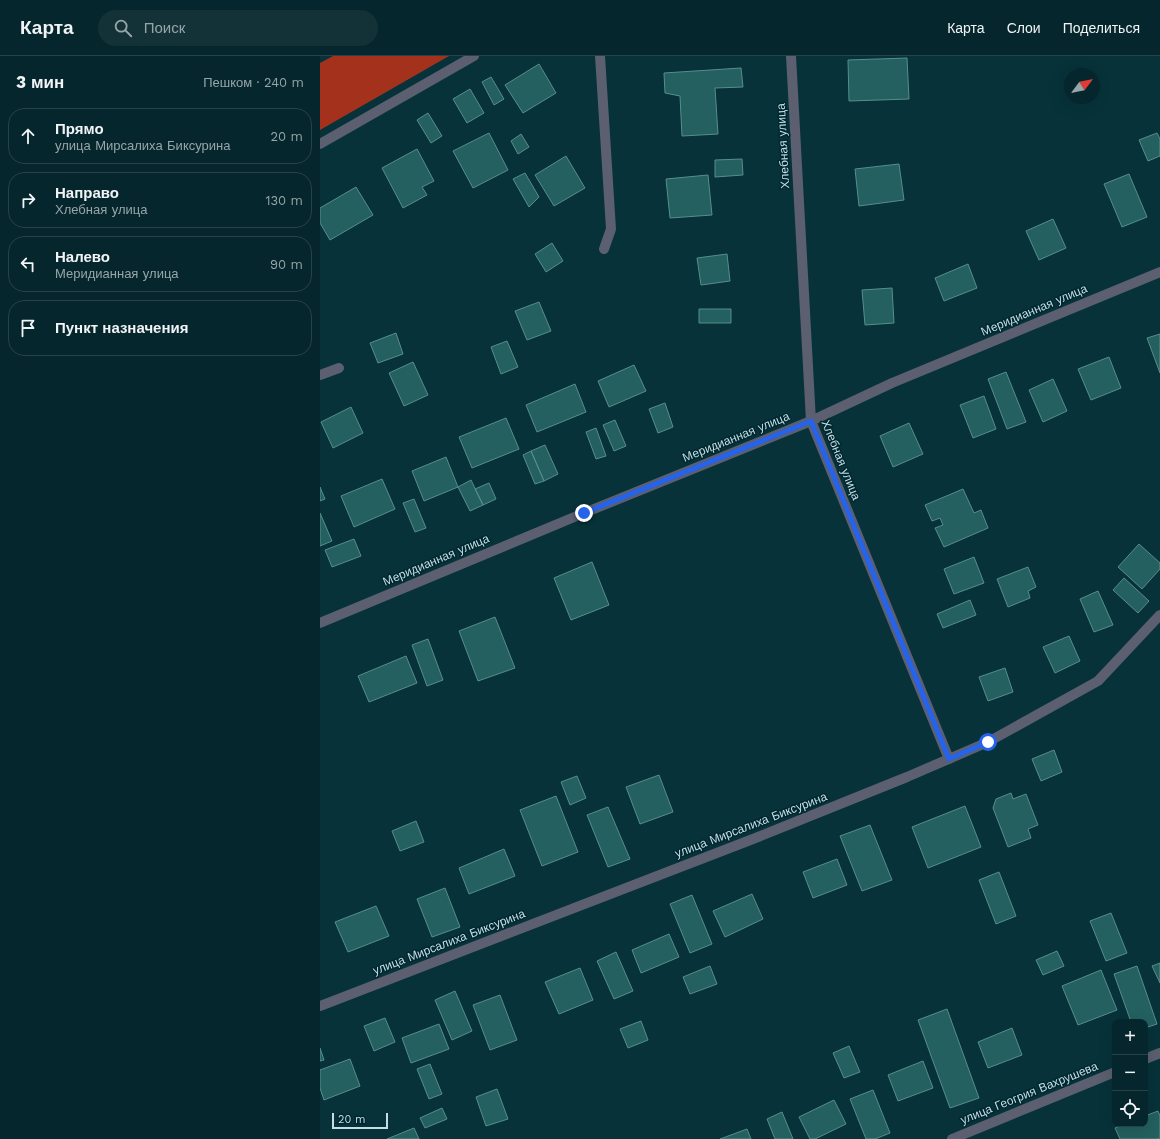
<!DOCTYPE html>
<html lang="ru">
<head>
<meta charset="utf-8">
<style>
  body { margin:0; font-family:"Work Sans",sans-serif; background:#133238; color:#f1f3f6 }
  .controls { position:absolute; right:12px; bottom:12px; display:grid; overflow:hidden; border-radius:8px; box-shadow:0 4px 16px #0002 }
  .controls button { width:36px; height:36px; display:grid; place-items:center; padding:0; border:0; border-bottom:1px solid #264348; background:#05262c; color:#f1f3f6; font:20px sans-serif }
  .compass { position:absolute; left:744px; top:12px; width:36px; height:36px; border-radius:50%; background:#05262c; box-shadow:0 4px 16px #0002; rotate:58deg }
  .scale { position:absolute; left:12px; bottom:10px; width:56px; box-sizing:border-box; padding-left:4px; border:2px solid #c4dee4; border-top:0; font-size:11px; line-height:14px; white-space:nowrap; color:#c4dee4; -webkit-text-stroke:3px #002830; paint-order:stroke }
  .stop { position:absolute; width:12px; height:12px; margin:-9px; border:3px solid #2563eb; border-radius:50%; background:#fff }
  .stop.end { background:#2563eb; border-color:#fff; box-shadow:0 1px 4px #0008 }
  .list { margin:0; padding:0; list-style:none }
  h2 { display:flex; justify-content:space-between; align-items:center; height:52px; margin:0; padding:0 16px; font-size:17px }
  h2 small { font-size:13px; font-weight:400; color:#97a5a9 }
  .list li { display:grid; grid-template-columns:26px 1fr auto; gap:12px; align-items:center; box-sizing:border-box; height:56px; margin:0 8px 8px; padding:0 8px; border:1px solid #264348; border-radius:16px }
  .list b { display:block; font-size:15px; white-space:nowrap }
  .list p { margin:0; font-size:13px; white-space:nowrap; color:#97a5a9 }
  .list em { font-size:13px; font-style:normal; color:#97a5a9 }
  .icon { flex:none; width:22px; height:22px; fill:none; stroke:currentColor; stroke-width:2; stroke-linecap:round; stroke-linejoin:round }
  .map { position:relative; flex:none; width:840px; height:1083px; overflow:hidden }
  header { display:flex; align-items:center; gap:24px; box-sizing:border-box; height:56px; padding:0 20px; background:#05262c; border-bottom:1px solid #264348 }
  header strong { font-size:19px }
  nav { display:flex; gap:22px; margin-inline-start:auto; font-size:14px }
  .search { width:280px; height:36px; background:#133238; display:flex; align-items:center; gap:10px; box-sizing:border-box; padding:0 14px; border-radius:22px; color:#97a5a9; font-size:15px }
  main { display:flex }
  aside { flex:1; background:#05262c }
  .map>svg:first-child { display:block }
  .forest { fill:#a4311c }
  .building { fill:#23605f; stroke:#578e8c }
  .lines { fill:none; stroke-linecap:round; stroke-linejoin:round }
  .minor { stroke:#5b5f6f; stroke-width:10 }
  .route { stroke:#2563eb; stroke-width:5 }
  .labels { text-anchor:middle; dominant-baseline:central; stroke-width:3; stroke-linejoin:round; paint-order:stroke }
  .street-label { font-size:12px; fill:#c4dee4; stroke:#002830 }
</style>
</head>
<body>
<header>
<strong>Карта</strong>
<div class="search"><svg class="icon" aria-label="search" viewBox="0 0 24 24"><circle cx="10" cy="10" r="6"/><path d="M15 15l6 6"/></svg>Поиск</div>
<nav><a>Карта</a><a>Слои</a><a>Поделиться</a></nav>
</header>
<main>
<aside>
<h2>3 мин<small>Пешком · 240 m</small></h2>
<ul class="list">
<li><svg class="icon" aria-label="ahead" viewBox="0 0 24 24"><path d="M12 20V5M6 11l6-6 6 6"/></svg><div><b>Прямо</b><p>улица Мирсалиха Биксурина</p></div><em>20 m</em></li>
<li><svg class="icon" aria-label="right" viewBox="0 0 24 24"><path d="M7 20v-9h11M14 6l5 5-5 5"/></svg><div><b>Направо</b><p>Хлебная улица</p></div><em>130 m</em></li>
<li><svg class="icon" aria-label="left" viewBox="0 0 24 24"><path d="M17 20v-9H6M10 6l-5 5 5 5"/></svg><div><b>Налево</b><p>Меридианная улица</p></div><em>90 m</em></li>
<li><svg class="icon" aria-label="arrive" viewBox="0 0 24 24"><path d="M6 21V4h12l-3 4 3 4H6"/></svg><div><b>Пункт назначения</b></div></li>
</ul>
</aside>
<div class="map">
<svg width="840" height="1083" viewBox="0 0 840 1083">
  <rect width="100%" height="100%" fill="#07323a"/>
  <path class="forest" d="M13,0H129L0,74V7Z"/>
  <path class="building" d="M587,2L589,43L529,45L528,4Z
    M219,8L236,37L203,57L185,29Z
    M421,12L423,31L395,32L398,78L362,80L360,40L345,37L344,17Z
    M171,21L184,43L174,49L162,26Z
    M150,33L164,57L147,67L133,43Z
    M108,57L122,80L111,87L97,64Z
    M169,77L188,114L153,132L133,95Z
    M837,77L840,83V100L828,105L819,84Z
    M201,78L209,91L198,98L191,85Z
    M97,93L114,125L102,131L107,139L83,152L62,112Z
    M246,100L265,132L234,150L215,119Z
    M422,103L423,119L395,121V104Z
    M579,108L584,144L539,150L535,113Z
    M205,117L219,141L209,151L193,123Z
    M809,118L827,161L802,171L784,128Z
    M388,119L392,159L350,162L346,123Z
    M36,131L53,159L10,184L0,167V152Z
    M733,163L746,192L719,204L706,175Z
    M232,187L243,205L226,216L215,198Z
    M407,198L410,225L381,229L377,202Z
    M648,208L657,232L624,245L615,222Z
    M572,232L574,267L545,269L542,234Z
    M219,246L231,275L207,284L195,255Z
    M379,253H411V267H379Z
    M76,277L83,298L58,307L50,287Z
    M840,278V317L827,282Z
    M187,285L198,311L181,318L171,291Z
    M789,301L801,332L771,344L758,313Z
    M93,306L108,339L84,350L69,317Z
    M314,309L326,335L289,351L278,325Z
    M686,316L706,366L687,373L668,323Z
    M733,323L747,355L723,366L709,334Z
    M255,328L266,356L217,376L206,349Z
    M664,340L676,373L653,382L640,349Z
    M345,347L353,371L338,377L329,353Z
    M31,351L43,377L13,392L1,366Z
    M186,362L199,393L152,412L139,381Z
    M295,364L306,390L294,395L283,369Z
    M589,367L603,398L573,411L560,380Z
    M276,372L286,400L276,403L266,376Z
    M225,389L238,418L224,425L211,395Z
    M211,395L224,425L215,428L203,399Z
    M126,401L138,431L104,445L92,415Z
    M62,423L75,453L34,471L21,440Z
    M151,424L163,449L150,455L138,431Z
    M169,427L176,443L163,449L155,433Z
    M0,431L5,443L0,445Z
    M643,433L654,457L661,454L668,472L624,491L615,472L623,469L620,462L612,465L605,449Z
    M94,443L106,472L95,476L83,447Z
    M0,457L12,485L0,490Z
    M34,483L41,500L12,511L5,494Z
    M819,488L840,507V513L822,533L798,511Z
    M654,501L664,527L634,538L624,513Z
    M272,506L289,549L251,564L234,522Z
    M708,511L716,531L708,535L710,542L688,551L677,523Z
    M804,522L829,545L818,557L793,534Z
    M778,535L793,569L774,576L760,543Z
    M650,544L656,559L623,572L617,558Z
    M175,561L195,612L158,625L139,575Z
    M749,580L760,605L735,617L723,591Z
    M108,583L123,624L107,630L92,589Z
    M86,600L97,627L49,646L38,620Z
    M685,612L693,636L668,645L659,621Z
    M734,694L742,716L721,725L712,703Z
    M339,719L353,756L320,768L306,731Z
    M257,720L266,742L250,749L241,726Z
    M691,737L693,743L706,738L718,769L708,773L711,782L688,791L673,752L676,743Z
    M236,740L258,796L222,810L200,754Z
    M645,750L661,791L608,812L592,771Z
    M288,751L310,803L288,811L267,759Z
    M96,765L104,786L80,795L72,775Z
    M550,769L572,824L542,835L520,780Z
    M184,793L195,820L149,838L139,812Z
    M517,803L527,829L493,842L483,816Z
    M679,816L696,860L676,868L659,824Z
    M125,832L140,871L112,881L97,843Z
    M432,838L443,863L405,881L393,855Z
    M372,839L392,888L370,897L350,848Z
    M56,850L69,880L28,896L15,866Z
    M791,857L807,897L786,905L770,865Z
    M349,878L359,901L321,917L312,894Z
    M737,895L744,910L723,919L716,904Z
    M296,896L313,935L294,943L277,905Z
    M840,907V927L832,910Z
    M390,910L397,928L370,938L363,921Z
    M817,910L837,968L825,972V966H811L794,918Z
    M260,912L273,944L239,958L225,926Z
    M781,914L797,954L758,969L742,930Z
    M135,935L152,975L132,984L115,944Z
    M180,939L197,984L170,994L153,949Z
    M627,953L659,1042L630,1052L598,964Z
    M65,962L75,986L54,995L44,970Z
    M321,965L328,984L308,992L300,973Z
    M119,968L129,993L91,1007L82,982Z
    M692,972L702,999L668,1012L658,986Z
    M529,990L540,1016L524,1022L513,997Z
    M0,992L4,1004L0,1005Z
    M30,1003L40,1030L4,1044L0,1032V1014Z
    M603,1005L613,1032L578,1045L568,1019Z
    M110,1008L122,1038L109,1043L97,1013Z
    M177,1033L188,1063L166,1070L156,1041Z
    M553,1034L570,1077L555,1083H546L530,1043Z
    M514,1044L526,1068L495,1083H490L479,1061Z
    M122,1052L127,1063L105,1072L100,1062Z
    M838,1055L840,1060V1082L837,1083H800L795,1072L804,1068H825V1060Z
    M462,1056L473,1083H455L447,1063Z
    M94,1072L99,1083H67Z
    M427,1073L431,1083H400Z"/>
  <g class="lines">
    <path class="minor" d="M280,0L291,173L284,193
      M471,0L491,365L629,703
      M0,88L154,0
      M0,319L19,312
      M0,567L264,457L491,365L572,327L840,216
      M0,950L433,783L587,721L668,686L778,625L840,559
      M825,1003L840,997
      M632,1083L795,1016"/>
  </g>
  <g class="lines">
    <path class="route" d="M264,457L491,365L629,703L668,686"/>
  </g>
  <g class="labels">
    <g class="street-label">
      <text transform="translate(463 90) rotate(-93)">Хлебная улица</text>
      <text transform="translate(714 254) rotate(-23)">Меридианная улица</text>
      <text transform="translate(416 381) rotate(-22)">Меридианная улица</text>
      <text transform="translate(521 404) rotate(68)">Хлебная улица</text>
      <text transform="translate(116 504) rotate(-23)">Меридианная улица</text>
      <text transform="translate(431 769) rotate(-21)">улица Мирсалиха Биксурина</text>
      <text transform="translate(129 886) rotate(-21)">улица Мирсалиха Биксурина</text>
      <text transform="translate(709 1037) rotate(-22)">улица Геогрия Вахрушева</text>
    </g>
  </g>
</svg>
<div class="controls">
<button>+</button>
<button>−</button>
<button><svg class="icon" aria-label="locate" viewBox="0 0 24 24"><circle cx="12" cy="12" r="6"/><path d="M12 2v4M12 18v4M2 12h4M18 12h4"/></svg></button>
</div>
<svg class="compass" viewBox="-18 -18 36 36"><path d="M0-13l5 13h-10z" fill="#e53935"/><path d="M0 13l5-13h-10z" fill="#97a5a9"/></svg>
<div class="scale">20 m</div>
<div class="stop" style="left:668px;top:686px"></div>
<div class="stop end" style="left:264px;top:457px"></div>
</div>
</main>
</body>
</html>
